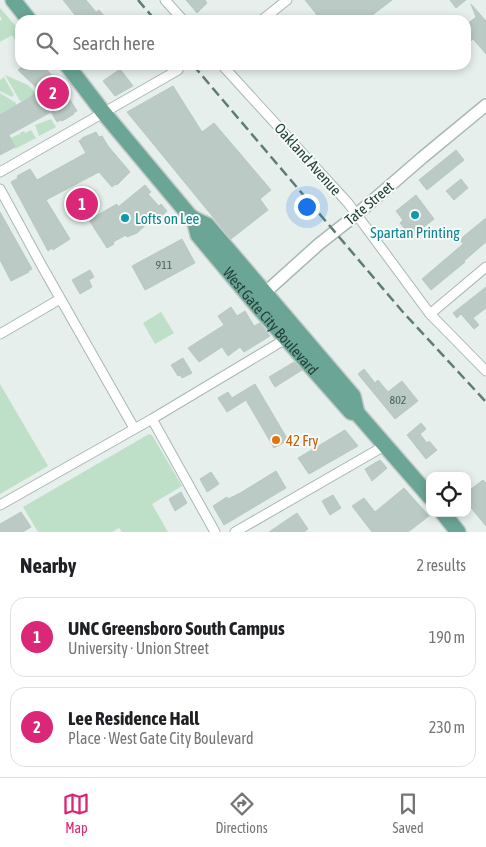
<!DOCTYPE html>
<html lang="en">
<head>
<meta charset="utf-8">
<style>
  body { margin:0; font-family:"Asap Condensed",sans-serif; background:#f6f6f6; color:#202124 }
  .controls { position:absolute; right:15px; bottom:15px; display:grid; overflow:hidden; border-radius:10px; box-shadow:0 2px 8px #0003 }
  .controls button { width:45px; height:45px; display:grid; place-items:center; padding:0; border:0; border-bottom:1px solid #e0e0e0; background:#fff; color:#202124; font:25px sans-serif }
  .you { position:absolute; left:306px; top:206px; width:18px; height:18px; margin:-12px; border:4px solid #fff; border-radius:50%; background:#1a73e8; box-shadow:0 0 0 8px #1a73e833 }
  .badge { display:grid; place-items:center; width:32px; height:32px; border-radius:50%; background:#db2777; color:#fff; font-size:16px; font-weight:700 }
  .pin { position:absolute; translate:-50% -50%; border:2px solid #fff; box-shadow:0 1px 5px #0006 }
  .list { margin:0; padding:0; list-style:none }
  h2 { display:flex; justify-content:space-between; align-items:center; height:65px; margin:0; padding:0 20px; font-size:21px }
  h2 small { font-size:16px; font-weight:400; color:#757577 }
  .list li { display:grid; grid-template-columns:32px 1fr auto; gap:15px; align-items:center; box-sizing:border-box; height:80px; margin:0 10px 10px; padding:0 10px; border:1px solid #e0e0e0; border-radius:15px }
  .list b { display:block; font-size:19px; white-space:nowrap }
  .list p { margin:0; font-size:16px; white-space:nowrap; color:#757577 }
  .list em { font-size:16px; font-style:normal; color:#757577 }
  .icon { flex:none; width:28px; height:28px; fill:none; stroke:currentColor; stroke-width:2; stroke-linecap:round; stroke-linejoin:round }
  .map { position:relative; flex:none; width:486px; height:532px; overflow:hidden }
  .search { position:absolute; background:#fff; box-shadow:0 2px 8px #0003; left:15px; right:15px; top:15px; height:55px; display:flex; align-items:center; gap:12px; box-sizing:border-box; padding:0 18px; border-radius:15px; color:#757577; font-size:19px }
  .sheet { height:245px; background:#fff }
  nav { display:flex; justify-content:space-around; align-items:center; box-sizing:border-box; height:70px; border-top:1px solid #e0e0e0; background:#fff; font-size:14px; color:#757577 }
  nav a { display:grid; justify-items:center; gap:2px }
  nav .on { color:#db2777 }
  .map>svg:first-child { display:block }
  .green { fill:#bfe0c8 }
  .building { fill:#bbcac4; stroke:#b8c9c2 }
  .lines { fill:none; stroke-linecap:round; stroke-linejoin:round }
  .minor-casing { stroke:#a8b8b2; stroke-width:11 }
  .tertiary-casing { stroke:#a8b8b2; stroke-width:14 }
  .primary-casing { stroke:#c2cac8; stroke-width:18 }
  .minor { stroke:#fff; stroke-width:9 }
  .tertiary { stroke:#fff; stroke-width:11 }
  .primary { stroke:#6aa596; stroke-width:15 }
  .rail { stroke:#5f7d75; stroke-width:2.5; stroke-dasharray:10 5; stroke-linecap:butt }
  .culture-dot { fill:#0f9aa8; stroke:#f7fbf9; stroke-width:2 }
  .food-dot { fill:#e8710a; stroke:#f7fbf9; stroke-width:2 }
  .labels { text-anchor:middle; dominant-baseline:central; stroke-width:4; stroke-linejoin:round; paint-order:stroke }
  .number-label { font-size:12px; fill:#4a645c }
  .street-label { font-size:15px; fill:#24423a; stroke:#f7fbf9 }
  .culture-label { font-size:15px; fill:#0d838f; stroke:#f7fbf9; text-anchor:start }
  .food-label { font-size:15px; fill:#c56008; stroke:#f7fbf9; text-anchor:start }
</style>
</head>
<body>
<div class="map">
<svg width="486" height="532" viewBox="0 0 486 532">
  <rect width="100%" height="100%" fill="#e6efeb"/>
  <path class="green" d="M0,8L20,31V38L15,40L12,35L0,42V21L2,19L0,16Z
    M5,75L28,85L36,94L22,101H20Z
    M4,77L14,95L12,97L0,91V80Z
    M0,93L16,103V105L0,115Z
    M51,119L56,127L39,136L35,125Z
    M31,130L36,138L15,149L11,138L19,134L20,136V133L24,131L25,133Z
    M161,312L174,333L155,344L143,323Z
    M0,384L48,466L0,494Z
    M149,434L152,435L182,486L152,504L168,532H122L119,528L112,532H38L23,507Z"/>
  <path class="building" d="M63,0H86L96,12L99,10L108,20H79Z
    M186,0H205L207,3L197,13Z
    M305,0H392L366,20H321Z
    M450,0H466L456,8Z
    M471,4L486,21V54L473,39L466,45V25L476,17Z
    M24,65H43L63,89L77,111L73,113L74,114L62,121L60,120L57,122L51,112L9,135L15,147L0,155V115L40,91L18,70Z
    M120,69L133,86L115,96L103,81Z
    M173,86L202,132L214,123L271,190L260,199L268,210L231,239L127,112Z
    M96,132L99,137L102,136L108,146L130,172L117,185L116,184L112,187L99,172L46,200L70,239L53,250L52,248L48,251L11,182L18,178L17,176L30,169L37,180L86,153L79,141L82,139V138Z
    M456,150L464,160L427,190L419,180Z
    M461,179L468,188L454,200L446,191Z
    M145,185L151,192L148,194L159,206L161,204L167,211L153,224L150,221L137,233L127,237L126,235L113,242L114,244L107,248L89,220L117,204L118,207Z
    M416,195L434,219L411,237L400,223L403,220L396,211Z
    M0,212L32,269L28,271L29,272L11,281L0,260Z
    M486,218V242L464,261L465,262L431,290L422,279L463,244L460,240L464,236Z
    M182,239L195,263L145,290L132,266Z
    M90,270L94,277L89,280L92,287L80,294L72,280Z
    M486,287V308L473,318L479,325L474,329L461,314L457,318L453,313Z
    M231,307L237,316L245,311L254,326L260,323L270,336L244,352L240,347L228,356L222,347L199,362L188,348L224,325L218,316Z
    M183,358L192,373L182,378L180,375L178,376L171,365Z
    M294,362L302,370L275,387L269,377Z
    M364,369L375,383L378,380L388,392L402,381L418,401L395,419L358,374Z
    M255,384L288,440L274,448L246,400L227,412L218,398L228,392L232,398Z
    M421,423L426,429L420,434L427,443L429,441L437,450L426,459L407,435Z
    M345,430L358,446L309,474L298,458Z
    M380,460L387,468L372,481L365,469Z
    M276,471L286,488L224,525L213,506L227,497L228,499L242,492Z
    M211,472L219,484L207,492L200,479Z
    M483,480L486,483V526L467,503V492Z
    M404,488L429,516L408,532H372L352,506L364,498L375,512Z
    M181,492L187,503L175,511L169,499Z
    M333,495L341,508L330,515L322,501Z
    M21,512L31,527L23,532H0V524Z
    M297,513L308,529L304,532H269Z"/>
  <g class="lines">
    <defs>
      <path id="minor" d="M165,0L183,20
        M262,20L287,0
        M222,65L348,203L430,314L486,371
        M0,172L178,70
        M0,189L43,268L134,428
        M430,314L486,267
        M0,334L60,299
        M152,419L215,532
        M0,505L152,419L289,337
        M235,532L386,445"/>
      <path id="tertiary" d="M259,298L319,244L356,215L423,157L486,105"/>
      <g id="primary">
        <path d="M13,0L29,20"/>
        <path d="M67,65L103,112L189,215L194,219L207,225L353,396L357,413L430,497"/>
        <path id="s1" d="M194,219L198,235L260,309L351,412L357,413"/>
        <path d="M443,513L458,532"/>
      </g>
    </defs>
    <use href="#minor" class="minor-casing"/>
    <use href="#tertiary" class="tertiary-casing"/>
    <use href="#primary" class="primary-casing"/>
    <use href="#minor" class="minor"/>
    <use href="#tertiary" class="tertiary"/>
    <use href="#primary" class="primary"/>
    <path class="rail" d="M138,0L155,20
      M193,65L402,311L486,402"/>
  </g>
  <g class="culture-dot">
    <circle cx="415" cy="215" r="5"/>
    <circle cx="125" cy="218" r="5"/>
  </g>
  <circle class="food-dot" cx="276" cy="440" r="5"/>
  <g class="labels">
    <g class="number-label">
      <text x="164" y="265">911</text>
      <text x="398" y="400">802</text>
    </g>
    <g class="street-label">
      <text transform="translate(308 159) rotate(48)">Oakland Avenue</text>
      <text transform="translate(369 203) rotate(-40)">Tate Street</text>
      <text stroke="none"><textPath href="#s1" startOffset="129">West Gate City Boulevard</textPath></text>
    </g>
    <g class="culture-label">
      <text x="135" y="218">Lofts on Lee</text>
      <text x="415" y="232" text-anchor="middle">Spartan Printing</text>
    </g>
    <g class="food-label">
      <text x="286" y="440">42 Fry</text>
    </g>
  </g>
</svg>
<div class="controls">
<button><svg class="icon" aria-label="locate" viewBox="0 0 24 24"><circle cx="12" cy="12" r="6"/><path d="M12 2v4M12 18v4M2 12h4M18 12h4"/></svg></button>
</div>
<div class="you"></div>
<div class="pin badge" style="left:82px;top:204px">1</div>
<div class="pin badge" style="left:53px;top:93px">2</div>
<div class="search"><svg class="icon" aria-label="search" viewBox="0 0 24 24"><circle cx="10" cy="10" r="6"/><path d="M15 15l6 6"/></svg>Search here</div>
</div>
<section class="sheet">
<h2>Nearby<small>2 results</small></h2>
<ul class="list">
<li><span class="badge">1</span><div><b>UNC Greensboro South Campus</b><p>University · Union Street</p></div><em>190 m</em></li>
<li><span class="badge">2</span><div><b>Lee Residence Hall</b><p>Place · West Gate City Boulevard</p></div><em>230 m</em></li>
</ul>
</section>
<nav>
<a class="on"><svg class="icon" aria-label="map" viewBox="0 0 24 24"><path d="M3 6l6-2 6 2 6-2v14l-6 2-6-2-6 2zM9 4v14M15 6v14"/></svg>Map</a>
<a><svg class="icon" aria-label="directions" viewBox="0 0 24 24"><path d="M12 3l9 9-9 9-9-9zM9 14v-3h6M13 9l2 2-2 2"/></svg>Directions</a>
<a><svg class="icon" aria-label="saved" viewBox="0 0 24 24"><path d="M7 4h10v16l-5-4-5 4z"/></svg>Saved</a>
</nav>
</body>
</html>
